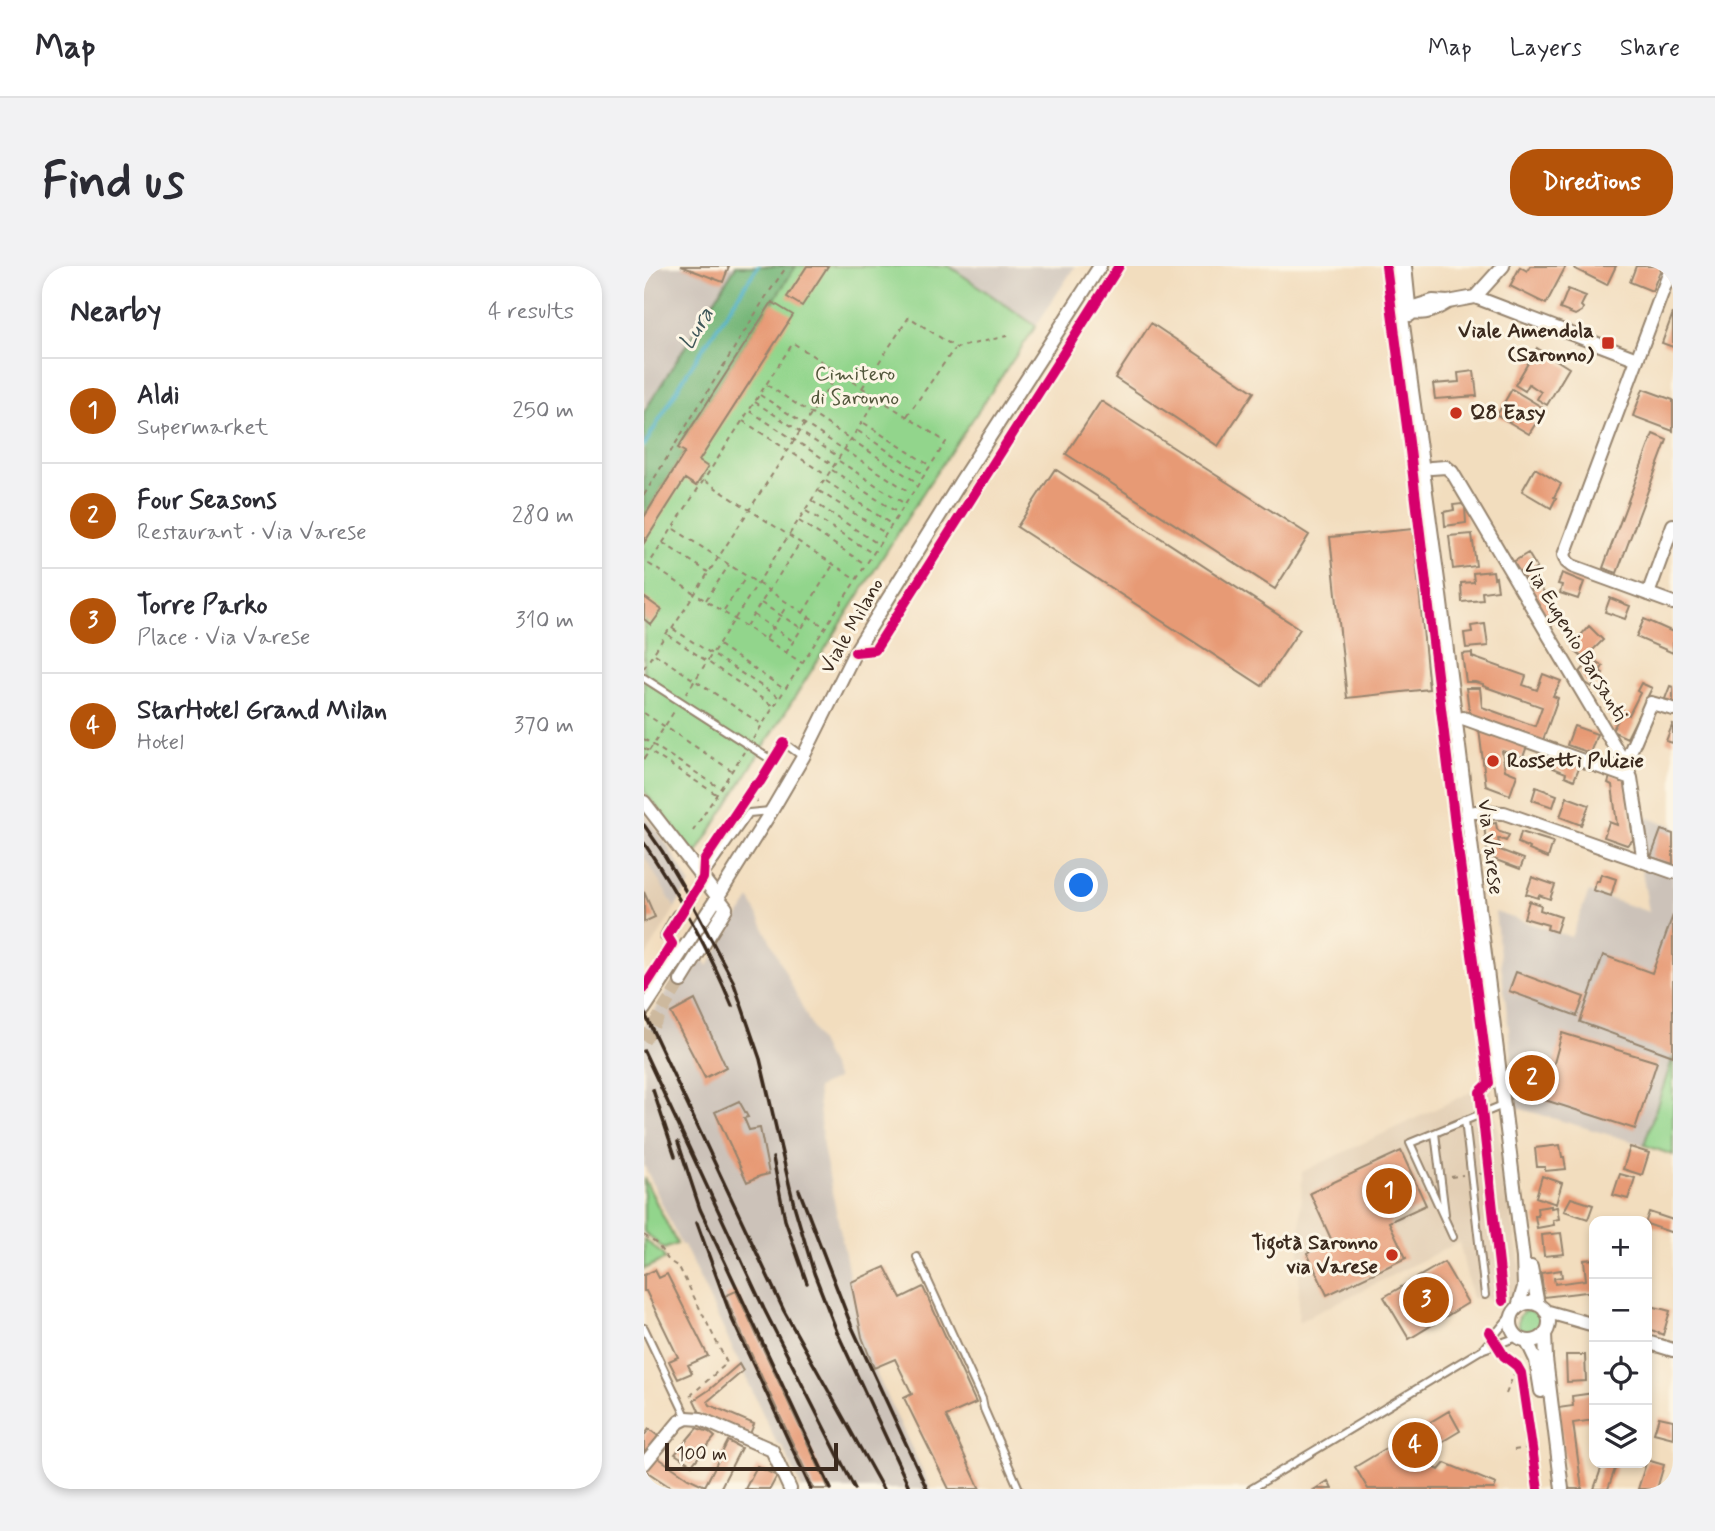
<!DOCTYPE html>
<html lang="en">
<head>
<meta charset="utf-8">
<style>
  body { margin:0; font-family:Mynerve,sans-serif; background:#f2f2f3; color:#2b2b33 }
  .controls { position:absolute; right:21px; bottom:21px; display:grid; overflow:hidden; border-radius:14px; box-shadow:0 4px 10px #0003 }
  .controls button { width:63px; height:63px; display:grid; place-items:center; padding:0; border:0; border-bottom:2px solid #e1e1e2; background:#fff; color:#2b2b33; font:35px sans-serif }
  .scale { position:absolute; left:21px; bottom:18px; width:173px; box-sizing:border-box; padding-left:7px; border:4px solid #3b2a1e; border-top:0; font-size:19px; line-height:24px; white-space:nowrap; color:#3b2a1e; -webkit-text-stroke:5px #fcf5e5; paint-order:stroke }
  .you { position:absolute; left:438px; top:620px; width:24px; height:24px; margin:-18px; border:5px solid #fff; border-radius:50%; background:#1a73e8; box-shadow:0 0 0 10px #1a73e833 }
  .badge { display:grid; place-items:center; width:46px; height:46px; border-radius:50%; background:#b45309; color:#fff; font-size:23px; font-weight:700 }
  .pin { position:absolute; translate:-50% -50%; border:4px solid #fff; box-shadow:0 2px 7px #0006 }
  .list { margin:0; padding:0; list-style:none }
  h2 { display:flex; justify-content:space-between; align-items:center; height:91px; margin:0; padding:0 28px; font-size:30px }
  h2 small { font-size:23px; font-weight:400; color:#7c7c81 }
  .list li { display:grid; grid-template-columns:46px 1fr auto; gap:21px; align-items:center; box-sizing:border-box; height:105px; padding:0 28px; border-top:2px solid #e1e1e2 }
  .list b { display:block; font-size:26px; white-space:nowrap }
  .list p { margin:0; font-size:23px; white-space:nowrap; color:#7c7c81 }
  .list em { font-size:23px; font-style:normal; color:#7c7c81 }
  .icon { flex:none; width:38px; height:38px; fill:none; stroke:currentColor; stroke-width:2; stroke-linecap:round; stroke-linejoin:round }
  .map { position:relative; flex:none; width:1029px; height:1223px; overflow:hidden; border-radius:28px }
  header { display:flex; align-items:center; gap:42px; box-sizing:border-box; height:98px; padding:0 35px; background:#fff; border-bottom:2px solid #e1e1e2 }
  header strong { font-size:33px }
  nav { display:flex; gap:38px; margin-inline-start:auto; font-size:24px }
  .intro { display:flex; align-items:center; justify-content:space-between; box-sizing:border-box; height:168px; padding:0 42px }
  h1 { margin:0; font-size:49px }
  .button { padding:18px 32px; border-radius:28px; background:#b45309; color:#fff; font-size:24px; font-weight:700 }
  main { display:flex; gap:42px; padding:0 42px }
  aside { flex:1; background:#fff; border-radius:28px; box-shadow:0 4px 10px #0003 }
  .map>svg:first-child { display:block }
  .built { fill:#e2cdb2 }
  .industrial { fill:#ccc2b9 }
  .green { fill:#92d58c; stroke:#668055; stroke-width:2 }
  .forest { fill:#75b678; stroke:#58704b; stroke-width:2 }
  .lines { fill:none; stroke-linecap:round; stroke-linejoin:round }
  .stream { stroke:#4cb0cb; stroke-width:3.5 }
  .building { fill:#e79a75 }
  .street-tunnel { stroke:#cdb99e; stroke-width:12; stroke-dasharray:12 6; stroke-linecap:butt }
  .lane-casing { stroke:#96846e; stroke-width:10 }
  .street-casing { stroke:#96846e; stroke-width:16 }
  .path { stroke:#96846e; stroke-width:2; stroke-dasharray:5 5; stroke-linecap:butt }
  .lane { stroke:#fff; stroke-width:6 }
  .street { stroke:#fff; stroke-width:12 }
  .rail { stroke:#3b2a1e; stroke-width:3.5 }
  .cycleway-casing { stroke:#fcf5e5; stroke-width:15 }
  .cycleway { stroke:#d6006c; stroke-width:10 }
  .poi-dot { fill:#c8321e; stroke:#fcf5e5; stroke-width:2.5 }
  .labels { text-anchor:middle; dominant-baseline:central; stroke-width:6; stroke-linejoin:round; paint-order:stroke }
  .poi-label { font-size:21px; font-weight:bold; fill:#3b2a1e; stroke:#fcf5e5; text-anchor:end }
  .park-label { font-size:21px; fill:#51553a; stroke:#fcf5e5 }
  .street-label { font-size:21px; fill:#3b2a1e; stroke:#fcf5e5 }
  .water-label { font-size:23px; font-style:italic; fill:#41595b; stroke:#fcf5e5 }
</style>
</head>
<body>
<header>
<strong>Map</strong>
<nav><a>Map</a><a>Layers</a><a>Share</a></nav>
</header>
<div class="intro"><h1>Find us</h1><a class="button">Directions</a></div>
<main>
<aside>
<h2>Nearby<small>4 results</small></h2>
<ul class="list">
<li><span class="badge">1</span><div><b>Aldi</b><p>Supermarket</p></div><em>250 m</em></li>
<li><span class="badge">2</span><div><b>Four Seasons</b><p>Restaurant · Via Varese</p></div><em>280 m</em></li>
<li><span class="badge">3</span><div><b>Torre Parko</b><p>Place · Via Varese</p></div><em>310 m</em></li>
<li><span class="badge">4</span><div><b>StarHotel Grand Milan</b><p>Hotel</p></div><em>370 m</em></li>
</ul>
</aside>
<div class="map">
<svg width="1029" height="1223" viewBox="0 0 1029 1223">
  <rect width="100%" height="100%" fill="#fcf5e5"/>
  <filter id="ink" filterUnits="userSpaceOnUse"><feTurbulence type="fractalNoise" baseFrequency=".0143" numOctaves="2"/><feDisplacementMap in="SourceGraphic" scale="14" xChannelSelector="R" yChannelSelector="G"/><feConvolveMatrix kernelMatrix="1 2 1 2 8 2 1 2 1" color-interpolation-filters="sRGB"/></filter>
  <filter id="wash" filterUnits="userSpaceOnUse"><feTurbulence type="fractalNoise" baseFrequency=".00686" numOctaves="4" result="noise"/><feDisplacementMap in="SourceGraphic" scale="28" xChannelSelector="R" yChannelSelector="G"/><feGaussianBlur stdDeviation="1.57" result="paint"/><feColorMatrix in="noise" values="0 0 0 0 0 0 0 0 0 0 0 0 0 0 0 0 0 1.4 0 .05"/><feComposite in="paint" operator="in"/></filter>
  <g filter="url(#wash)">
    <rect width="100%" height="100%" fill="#f2ddbe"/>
    <path class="built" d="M0,590L31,642L0,694Z
      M846,817L875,993L876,1009L873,1023L865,1038L856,1034L828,1032L815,976L654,1056L658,906Z"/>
    <path class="industrial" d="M0,0H92L0,146Z
      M305,0H431L392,60Z
      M988,546L1029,560V791L1000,879L874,842L851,646L927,671L945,626L1005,646Z
      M0,547L24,580L46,618L31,642L0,590Z
      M106,633L193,813L173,822L179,881L218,1071L232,1107L287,1223H158L138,1180L133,1178L40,979H37L0,899V761L31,712L41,718L59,691L64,700Z"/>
    <path class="green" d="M152,0H305L392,60L284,219L53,587L43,579L0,525V251L41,187L34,182Z
      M1029,791V889L1000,879Z
      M0,912L33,978L20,983L0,966Z
      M0,973L18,988L21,993L0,1003Z
      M874 1056a12 12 0 1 1 24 0a12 12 0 1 1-24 0Z"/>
    <path class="forest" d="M92,0H152L35,181L41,186L0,251V146Z"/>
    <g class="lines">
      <path class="stream" d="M0,180L44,105L114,0"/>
    </g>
    <g id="blocks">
      <path class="building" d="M37,0H85L79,16Z
        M163,0H184L158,40L143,31Z
        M886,0H922L902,38L866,20L876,1L883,5Z
        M932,0H972L963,19L931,3Z
        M992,0H1018L1008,25L986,16Z
        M924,23L942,30L937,40L939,42L938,45L931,49L916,43Z
        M128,36L149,49L55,195L64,201L52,220L41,213L0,277V251L41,186L34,182Z
        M1029,47V81L1018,77Z
        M507,57L610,126L574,180L471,112Z
        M893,82L925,102L903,139L893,133L897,126L885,118L881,125L871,119Z
        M830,105L833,130L791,133L789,118L815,116L814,107Z
        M868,123L901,143L885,168L853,149Z
        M999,123L1029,134V165L989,150Z
        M457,135L665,269L631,323L422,188Z
        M1009,168L1023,174L973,307L959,302Z
        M891,202L917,218L910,231L912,232L907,242L878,225Z
        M411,203L656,363L618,420L373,261Z
        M818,238L821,241L822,257L801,260L800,246L810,244L809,239Z
        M769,263L785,423L703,432L686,271Z
        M828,268L832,300L809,303L805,270Z
        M884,287L893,302L887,306L915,351L904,358L884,324L886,321L869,296Z
        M849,305L850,312L852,311L854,324L838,326L839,334L818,336L817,317L830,316L829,307Z
        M918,307L940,316L934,333L916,327L918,319L914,318Z
        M0,331L18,344L7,359L0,353Z
        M966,332L986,340L981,353L961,346Z
        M1000,353L1029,366V387L992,371Z
        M841,358L844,380L822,382L820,367L828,366L827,360Z
        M945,360L959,374L940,393L932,386L935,382L930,377Z
        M828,387V391L882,410L879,419L893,424L899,408L917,415L909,430L914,432L898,477L826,451L822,422H836L838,441L891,460L898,441L839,420V418L831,416H822L818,388Z
        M948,393L959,400L956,405L959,407L948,421L942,417L936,406Z
        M997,417L1008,422L983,472L968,465L978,446L985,449L996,427L993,425Z
        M1026,420L1029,421V436L1021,433Z
        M1029,457V477L1022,475Z
        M930,460L953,468L946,487L923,479Z
        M835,463L883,480L879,491L858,485L861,504L873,509L866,529L842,520Z
        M913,491L936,499L930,514L921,510L922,507L909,502Z
        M967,508L982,513L989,574L983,579L960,571L965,556L973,559L968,519L964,517Z
        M892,521L913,529L909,541L888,534Z
        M923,531L945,539L937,559L916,551Z
        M852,557L853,563L856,566L865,569L862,575L854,572L856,584L880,593L876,603L844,591L840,559Z
        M1017,564L1029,568V598L1007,591Z
        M877,566L909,576L904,592L885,584L886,582L874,577Z
        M957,608L972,613L967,630L949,624L952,615H955Z
        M888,611L911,619L906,633L895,629L894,632L882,628Z
        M0,626L11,651L0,656Z
        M885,635L897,639L896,644L917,651L912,666L903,663L904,659L880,652Z
        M1029,649V790L936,756L959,689L1008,707Z
        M872,706L940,731L933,750L865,725Z
        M51,734L82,801L61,812L27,747Z
        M918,767L1013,796L991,863L876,826L873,794L879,791L909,801Z
        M95,835L104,851L100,852L105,864L116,862L125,908L116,910L103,916L71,846Z
        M916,879L918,891H920L922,903L901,905V901H893L891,882Z
        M986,881L1005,887L998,909L979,903Z
        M757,885L782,939L745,956L762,992L683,1029L663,987L688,975L666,927Z
        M976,908L991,912L984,933L969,929Z
        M898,910L918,917L912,938L892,931Z
        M927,932L949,939L944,953L920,945Z
        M907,940V942L913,941L915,953L909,954L910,959L893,962L891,950H894L893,942Z
        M1005,946L1029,954V967L1003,958L1002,955Z
        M917,967L920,988L900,990L898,969Z
        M950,993V1025L900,1031L897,1007L917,1004L918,1011L910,1012L911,1018L942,1014L940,994Z
        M800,996L824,1037L765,1073L740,1031Z
        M241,1001L257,1032L279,1021L332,1137L302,1150L336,1223H305L260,1132L268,1128L251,1093L230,1102L218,1071L207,1016Z
        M11,1004L15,1012L23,1008L64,1090L44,1099L48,1107L34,1113L25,1095L34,1091L2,1025H0V1009Z
        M92,1025L185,1223H170L90,1051L81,1030Z
        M1007,1040L1026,1045L1019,1069L1003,1062V1054Z
        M922,1089H941L942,1115L923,1116Z
        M95,1098L99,1105L64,1135L66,1139L110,1158L106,1168L57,1149L50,1134L65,1124Z
        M950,1127V1154L929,1157L938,1223H927L924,1222L914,1142L929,1140L928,1130Z
        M805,1145L816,1165L771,1192L795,1204L801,1197L852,1218L850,1223H724L711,1201Z
        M1015,1151L1029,1154V1172L1010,1167Z
        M53,1162L65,1166L71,1171L48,1199L31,1188Z
        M5,1163L14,1170L0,1189V1170Z
        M84,1175L97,1182L76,1223H29L2,1205L13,1191L44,1212L61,1220Z
        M1003,1194L1020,1199L1013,1223H994Z
        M959,1197H973L964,1223H950Z
        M113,1200L133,1210L126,1223H101Z
        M684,1215L688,1223H671Z"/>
    </g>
  </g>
  <g filter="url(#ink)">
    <use href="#blocks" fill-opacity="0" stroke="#96846e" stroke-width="2"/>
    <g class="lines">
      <path class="street-tunnel" d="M34,650L53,621
        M0,775L37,715"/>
      <defs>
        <path id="lane" d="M0,412L129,495
          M116,516L140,477L158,490
          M59,612L105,547L126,545
          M821,854L841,1029
          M791,867L801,948
          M809,971L766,877L859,839
          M273,991L338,1133L340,1143L375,1223
          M0,1062L43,1152
          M838,1084L868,1048
          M607,1223L837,1084L874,1071"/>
        <path id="street" d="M751,0L796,329L879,992L880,1021L874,1041
          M761,0L766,49
          M1028,0L920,289L923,296L928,300L1029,337
          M831,31L859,0
          M766,45L773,40L789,35L804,36L831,31L993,93
          M766,45C781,50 791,44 804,36
          M787,202L802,201L808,206L981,498L987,512L1000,596
          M1004,328L1029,259
          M819,452L987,512
          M981,498L1007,437L1029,443
          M0,536L82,642L37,715
          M831,546L860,547L1029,606
          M23,670L34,650
          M0,743L73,632L128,544L159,491L211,386L317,215L456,0
          M887,1001L894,1039
          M867 1056a19 19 0 1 1 38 0a19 19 0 1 1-38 0Z
          M901,1045L950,1059
          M901,1067L902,1093L918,1223
          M883,1075L892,1094L897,1125
          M1003,1076L1029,1084
          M0,1198L35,1156L43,1152L57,1153L128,1184L146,1223"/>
      </defs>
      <use href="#lane" class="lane-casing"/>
      <use href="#street" class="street-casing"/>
      <path class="path" d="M123,119L274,217
        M218,122L265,51L312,82L367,69
        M116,129L267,227
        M111,136L195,191
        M106,145L189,199
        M263,150L310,83
        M99,155L182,209
        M220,157L285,199
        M214,165L279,208
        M195,195L261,238
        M188,204L254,247
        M61,215L212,313
        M182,215L247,258
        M175,225L241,267
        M0,229L121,32L143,0
        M168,235L234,278
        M162,245L228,287
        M155,255L221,298
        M30,263L181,361
        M19,277L64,306
        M62,334L85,299
        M117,337L157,362
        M80,344L102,311
        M159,347L189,299
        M110,349L149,375
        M102,360L156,277
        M29,363L136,432
        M24,369L129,440
        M122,373L143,339
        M75,379L140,423
        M142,387L165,351
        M11,388L117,458
        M0,402L24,365L26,366L194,107
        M42,428L233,133
        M0,447L87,504
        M0,473L76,522
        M109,473C173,374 237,275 302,176L149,77L5,298L158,397
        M0,482L72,528
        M0,493L31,444
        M104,530L114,536
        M49,565L100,486
        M68,582L109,520
        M835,908L845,907
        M807,911L819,909
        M0,969L13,978L25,995L35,1001L83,1097L45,1131
        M868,1096L878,1095
        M862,1128L873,1100
        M870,1184L899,1180"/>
      <use href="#lane" class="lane"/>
      <use href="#street" class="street"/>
      <path class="rail" d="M0,559L18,585L41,624L89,715L116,793L150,939L170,1007L193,1066L266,1223
        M0,577C34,628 65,684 88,740
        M0,746L140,1045L239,1223
        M0,785L120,1043L211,1223
        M9,824L31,890
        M34,876L56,943L187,1223
        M129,892L141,954L163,1017
        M155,924L207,1059L283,1223
        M53,957L88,1053L167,1223"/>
      <defs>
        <path id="cycleway" d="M742,0L766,184L812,567L845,817L836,826L859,1035
          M211,386L231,384L475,0
          M0,722L28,678L23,670L59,612L60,595L110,520L116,516L140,477
          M845,1066L860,1090L873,1100L877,1107L894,1223"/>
      </defs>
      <use href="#cycleway" class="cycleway-casing"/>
      <use href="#cycleway" class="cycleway"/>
    </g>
  </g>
  <g class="poi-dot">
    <rect x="957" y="70" width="14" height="14" rx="3.5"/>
    <circle cx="812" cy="147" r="7"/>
    <circle cx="849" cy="495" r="7"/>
    <circle cx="748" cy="989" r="7"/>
  </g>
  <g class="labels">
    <g class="poi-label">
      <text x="950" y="65">Viale Amendola<tspan x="950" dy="24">(Saronno)</tspan></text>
      <text x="826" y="147" text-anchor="start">Q8 Easy</text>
      <text x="863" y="495" text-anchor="start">Rossetti Pulizie</text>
      <text x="734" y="977">Tigotà Saronno<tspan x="734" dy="24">via Varese</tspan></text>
    </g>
    <g class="park-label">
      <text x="211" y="108">Cimitero<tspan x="211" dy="24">di Saronno</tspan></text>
    </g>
    <g class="street-label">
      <text transform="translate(208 360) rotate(-60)">Viale Milano</text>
      <text transform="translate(931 375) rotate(59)">Via Eugenio Barsanti</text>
      <text transform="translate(846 581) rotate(83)">Via Varese</text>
    </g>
    <g class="water-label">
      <text transform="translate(53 63) rotate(-58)">Lura</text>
    </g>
  </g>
</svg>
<div class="controls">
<button>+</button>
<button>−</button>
<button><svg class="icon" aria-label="locate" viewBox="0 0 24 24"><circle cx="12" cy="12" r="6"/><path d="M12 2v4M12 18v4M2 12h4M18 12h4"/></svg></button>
<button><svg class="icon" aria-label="layers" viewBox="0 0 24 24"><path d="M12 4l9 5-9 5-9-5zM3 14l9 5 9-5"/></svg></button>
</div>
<div class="scale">100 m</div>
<div class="you"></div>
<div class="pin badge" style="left:745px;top:925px">1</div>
<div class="pin badge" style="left:888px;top:812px">2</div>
<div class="pin badge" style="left:782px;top:1034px">3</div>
<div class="pin badge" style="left:771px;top:1179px">4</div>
</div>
</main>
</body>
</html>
